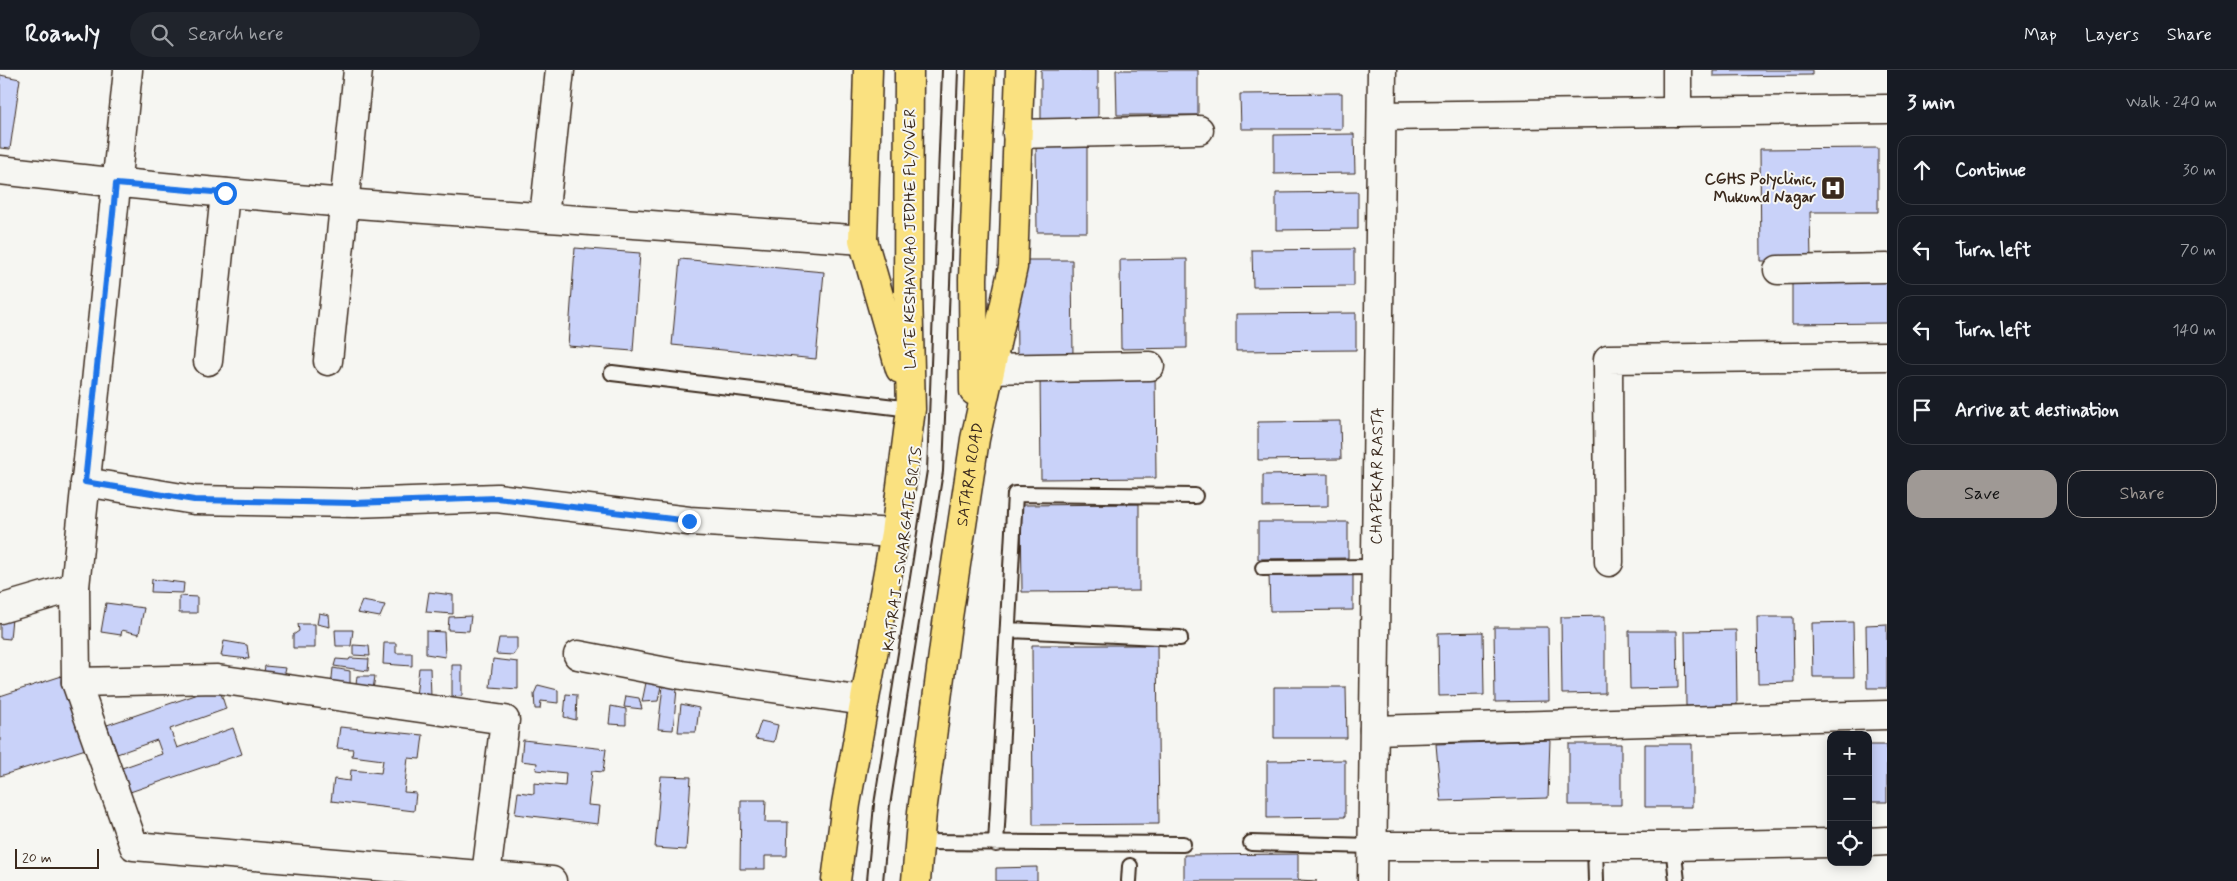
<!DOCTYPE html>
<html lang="en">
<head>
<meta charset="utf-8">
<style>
  body { margin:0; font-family:Mynerve,sans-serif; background:#20242c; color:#f1f3f6 }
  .controls { position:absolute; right:15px; bottom:15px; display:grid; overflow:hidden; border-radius:10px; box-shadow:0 2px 12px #0003 }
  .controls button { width:45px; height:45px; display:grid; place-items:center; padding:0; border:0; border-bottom:1px solid #363941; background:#171b24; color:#f1f3f6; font:25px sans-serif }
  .scale { position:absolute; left:15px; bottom:12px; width:84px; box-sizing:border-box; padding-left:5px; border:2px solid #3b2a1e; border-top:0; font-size:14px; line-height:18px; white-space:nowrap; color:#3b2a1e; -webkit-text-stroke:4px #f6f6f2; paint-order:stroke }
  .stop { position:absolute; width:15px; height:15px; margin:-11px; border:4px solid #1a73e8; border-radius:50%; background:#fff }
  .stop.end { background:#1a73e8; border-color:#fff; box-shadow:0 1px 5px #0008 }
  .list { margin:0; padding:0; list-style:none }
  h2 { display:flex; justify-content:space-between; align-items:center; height:65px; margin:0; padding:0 20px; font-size:21px }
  h2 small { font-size:16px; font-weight:400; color:#9ea1a6 }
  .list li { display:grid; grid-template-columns:32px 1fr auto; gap:15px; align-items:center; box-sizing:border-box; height:70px; margin:0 10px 10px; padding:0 10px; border:1px solid #363941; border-radius:15px }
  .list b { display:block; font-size:19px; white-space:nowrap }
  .list em { font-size:16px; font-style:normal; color:#9ea1a6 }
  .actions { display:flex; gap:10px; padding:15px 20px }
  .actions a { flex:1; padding:11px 0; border:1px solid #9f9995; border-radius:15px; text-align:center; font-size:18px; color:#9f9995 }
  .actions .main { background:#9f9995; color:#111 }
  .icon { flex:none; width:28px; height:28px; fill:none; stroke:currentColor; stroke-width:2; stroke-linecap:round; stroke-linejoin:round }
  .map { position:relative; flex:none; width:1887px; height:811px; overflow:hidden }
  header { display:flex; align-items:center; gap:30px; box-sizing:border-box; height:70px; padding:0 25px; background:#171b24; border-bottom:1px solid #363941 }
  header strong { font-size:24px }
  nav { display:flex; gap:28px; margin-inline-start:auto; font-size:18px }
  .search { width:350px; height:45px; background:#20242c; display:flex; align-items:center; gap:12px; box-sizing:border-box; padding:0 18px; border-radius:28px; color:#9ea1a6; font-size:19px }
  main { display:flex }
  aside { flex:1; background:#171b24 }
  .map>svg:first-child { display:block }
  .building { fill:#c9d2f9; stroke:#3b2a1e }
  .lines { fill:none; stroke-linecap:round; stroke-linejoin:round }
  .lane-casing { stroke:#3b2a1e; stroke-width:18 }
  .street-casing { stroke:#3b2a1e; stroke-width:31 }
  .highway-casing { stroke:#3b2a1e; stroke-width:31 }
  .lane { stroke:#f6f6f2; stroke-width:14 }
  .street { stroke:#f6f6f2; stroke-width:28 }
  .highway { stroke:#fae180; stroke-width:28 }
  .route { stroke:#1a73e8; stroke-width:6 }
  .labels { text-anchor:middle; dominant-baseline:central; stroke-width:4; stroke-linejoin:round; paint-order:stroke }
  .poi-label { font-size:16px; font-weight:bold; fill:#3b2a1e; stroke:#f6f6f2; text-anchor:end }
  .street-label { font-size:16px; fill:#3b2a1e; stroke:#f6f6f2 }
</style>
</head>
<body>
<header>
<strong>Roamly</strong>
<div class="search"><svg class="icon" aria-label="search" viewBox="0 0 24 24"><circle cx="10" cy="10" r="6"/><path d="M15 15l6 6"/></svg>Search here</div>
<nav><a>Map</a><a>Layers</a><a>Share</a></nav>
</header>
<main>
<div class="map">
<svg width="1887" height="811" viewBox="0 0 1887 811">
  <rect width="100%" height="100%" fill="#f6f6f2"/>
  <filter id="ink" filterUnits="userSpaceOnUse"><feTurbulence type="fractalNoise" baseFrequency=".02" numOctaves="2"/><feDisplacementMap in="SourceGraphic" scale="10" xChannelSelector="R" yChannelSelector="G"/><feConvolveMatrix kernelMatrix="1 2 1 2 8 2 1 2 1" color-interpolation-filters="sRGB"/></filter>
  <g filter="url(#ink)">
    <path class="building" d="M1041,0H1098V48L1041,49Z
      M1116,0H1198V45H1117Z
      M1713,0H1812V5L1713,6Z
      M0,5L20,9L10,79L0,78Z
      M1342,23V59H1241L1240,24Z
      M1354,64L1355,103L1274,104V65Z
      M1036,73H1087V162H1037Z
      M1878,78V142H1810L1811,191H1761L1760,79Z
      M1358,122V159L1276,160V123Z
      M575,178L640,183L633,281L568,276Z
      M1354,179V216L1253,217L1252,180Z
      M680,189L824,202L816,289L672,275Z
      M1187,189V278L1121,279L1120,190Z
      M1016,190H1072L1073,287L1017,288Z
      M1887,206V253L1792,254V207Z
      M1356,243V280L1236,281V244Z
      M1155,303L1156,408L1041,409L1040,304Z
      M1340,351L1341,389L1258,390V352Z
      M1328,404V436L1263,437V405Z
      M1139,434V521L1022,522L1021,435Z
      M1258,452H1348V488L1258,489Z
      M1353,504V540L1270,541L1269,505Z
      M152,509L184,513L183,523L151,522Z
      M429,522L453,525V544L426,542Z
      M179,526L197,527V543H179Z
      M362,531L385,535L380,547L357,543Z
      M106,533L144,538L139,564L122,560L121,565L101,562Z
      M319,543L329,545L330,557L317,554Z
      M471,546L469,561L448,560L449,547Z
      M1605,546V623L1562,624L1561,547Z
      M1757,547H1793L1794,612L1758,613Z
      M0,548H12L10,569L0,568Z
      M1853,552L1854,607H1813L1812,553Z
      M298,554H315V578H293V565L299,561Z
      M1887,554V618H1867L1866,555Z
      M1494,557H1548L1549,631L1495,632Z
      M335,560H353L351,576H336Z
      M1736,560L1737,635L1686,636L1685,561Z
      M426,561L444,562L445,587L426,584Z
      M1629,561H1677L1678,618L1630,619Z
      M1483,562L1484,625L1439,626L1438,563Z
      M499,568H517V579L513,585L496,584Z
      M224,571L247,575L249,589L221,586Z
      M384,573H396V583H412V596L383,594Z
      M353,575L369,576L370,586L353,585Z
      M1032,575H1157L1159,754L1033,755Z
      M350,588L369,589L368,601L334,596L336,589L349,590Z
      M493,589L518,592V619L490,617Z
      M452,595H462V626L452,627Z
      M265,596L286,598L282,616L262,614Z
      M333,598L350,601V621L331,618Z
      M419,598H430L431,627H416Z
      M648,603L663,606L658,631L642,632Z
      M68,604L92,677L0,706V626Z
      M357,606H375L372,627L355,624Z
      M664,607L678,609L673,660L658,659Z
      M538,615L558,620V633L541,631L540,639H535L534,624Z
      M219,617L226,639L170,659L177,678L233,658L242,684L130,722L122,698L162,684L157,670L117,684L107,655Z
      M1274,617H1346L1347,668H1274Z
      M566,624L577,625L576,650L564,647Z
      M626,626L639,628L642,639L624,637Z
      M681,634L699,638L696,662H678Z
      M611,636L626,639V655L609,654Z
      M761,651L778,655L774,672L755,669Z
      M340,657L423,665L420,689L408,688L404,722L416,723L414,741L331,731L334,709L350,711L351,700L381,703L383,690L352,686L353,679L337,678Z
      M523,670L606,679L603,702L592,701L588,735L600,736L598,754L515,744L518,722L534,724V713L565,716L566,703L536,700L537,693L521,691Z
      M1550,670L1548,728L1441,731L1436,674Z
      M1569,674H1621V735H1569Z
      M1645,674H1692V737H1645Z
      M1868,675H1887V732H1868Z
      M1345,690V747L1267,748V691Z
      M661,706L691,707L686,780L655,778Z
      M741,730H766L765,752H788L787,786H765V799H740Z
      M1298,784V810L1317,811H1184V785Z
      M1037,797V811H996V798Z"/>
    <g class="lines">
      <defs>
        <path id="lane" d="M612,303L911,339
          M1263,498L1376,497
          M1008,560L1180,568
          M919,772L1183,774
          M1251,773L1373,776
          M996,774L1015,424L1195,426
          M1595,776L1596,811
          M1673,776L1677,811
          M875,811L882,735L935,401L950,0
          M1129,811L1130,796"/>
        <g id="street">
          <path d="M1677,42V0"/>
          <path d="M1382,46L1887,39"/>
          <path d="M1017,64L1199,60"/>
          <path d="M0,100C287,133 575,149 863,170"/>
          <path d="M544,147L560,0"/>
          <path d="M1778,200L1887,198"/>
          <path d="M208,291L225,123"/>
          <path d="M328,291L358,0"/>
          <path d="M990,299L1150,296"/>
          <path d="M85,412L194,430L354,433L497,428L689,451L895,463"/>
          <path d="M1609,492L1608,289L1887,286"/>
          <path d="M75,517L76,612L134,776L552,811"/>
          <path d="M0,539L75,517L128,0"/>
          <path d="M578,585L682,605L864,631"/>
          <path d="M76,612L217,609L505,650L486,805"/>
          <path d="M1374,660L1887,645"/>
          <path d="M1868,772L1887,771"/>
          <path d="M1373,776H1673L1831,773"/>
          <path id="s1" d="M1372,811L1382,0"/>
        </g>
        <g id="highway">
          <path d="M868,0L863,170L900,299"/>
          <path d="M974,321L973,209L981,0"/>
          <path d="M836,811L846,734L895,463L911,339L908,222L909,0"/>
          <path id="s2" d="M916,811L922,742L947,554L975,369L1013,197L1020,0"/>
        </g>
      </defs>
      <use href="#lane" class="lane-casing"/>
      <use href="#street" class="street-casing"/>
      <use href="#highway" class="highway-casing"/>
      <use href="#lane" class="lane"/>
      <use href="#street" class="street"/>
      <use href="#highway" class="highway"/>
    </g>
  </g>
  <g class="lines" filter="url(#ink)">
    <path class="route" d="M225,123L116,114L85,412L194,430L354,433L497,428L689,451"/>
  </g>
  <defs>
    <symbol id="hospital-square" viewBox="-11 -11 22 22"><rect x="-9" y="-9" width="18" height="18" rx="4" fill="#3b2a1e" stroke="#f6f6f2"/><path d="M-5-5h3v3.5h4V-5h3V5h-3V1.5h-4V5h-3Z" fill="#fff"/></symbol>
  </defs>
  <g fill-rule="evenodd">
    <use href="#hospital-square" x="1819" y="104" width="28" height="28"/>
  </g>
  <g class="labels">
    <g class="poi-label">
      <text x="1816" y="109">CGHS Polyclinic,<tspan x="1816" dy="18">Mukund Nagar</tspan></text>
    </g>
    <g class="street-label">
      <text transform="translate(910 169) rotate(-90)">LATE KESHAVRAO JEDHE FLYOVER</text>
      <text stroke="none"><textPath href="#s2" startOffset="410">SATARA ROAD</textPath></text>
      <text stroke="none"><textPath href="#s1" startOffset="405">CHAPEKAR RASTA</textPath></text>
      <text transform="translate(903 479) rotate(-82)">KATRAJ - SWARGATE BRTS</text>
    </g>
  </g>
</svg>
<div class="controls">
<button>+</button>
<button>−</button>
<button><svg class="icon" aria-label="locate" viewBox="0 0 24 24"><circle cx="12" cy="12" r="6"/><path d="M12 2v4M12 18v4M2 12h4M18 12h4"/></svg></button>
</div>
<div class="scale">20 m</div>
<div class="stop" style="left:225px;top:123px"></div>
<div class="stop end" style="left:689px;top:451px"></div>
</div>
<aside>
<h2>3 min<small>Walk · 240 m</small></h2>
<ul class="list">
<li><svg class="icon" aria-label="ahead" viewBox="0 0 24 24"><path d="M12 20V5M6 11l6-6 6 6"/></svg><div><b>Continue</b></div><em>30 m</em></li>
<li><svg class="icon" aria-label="left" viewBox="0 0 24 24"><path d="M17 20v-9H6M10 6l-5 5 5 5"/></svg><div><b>Turn left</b></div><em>70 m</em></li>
<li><svg class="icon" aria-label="left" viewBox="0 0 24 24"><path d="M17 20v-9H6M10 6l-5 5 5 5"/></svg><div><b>Turn left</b></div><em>140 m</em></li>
<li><svg class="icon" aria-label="arrive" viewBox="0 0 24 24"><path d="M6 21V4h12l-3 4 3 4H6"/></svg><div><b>Arrive at destination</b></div></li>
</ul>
<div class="actions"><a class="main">Save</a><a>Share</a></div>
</aside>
</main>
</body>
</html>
